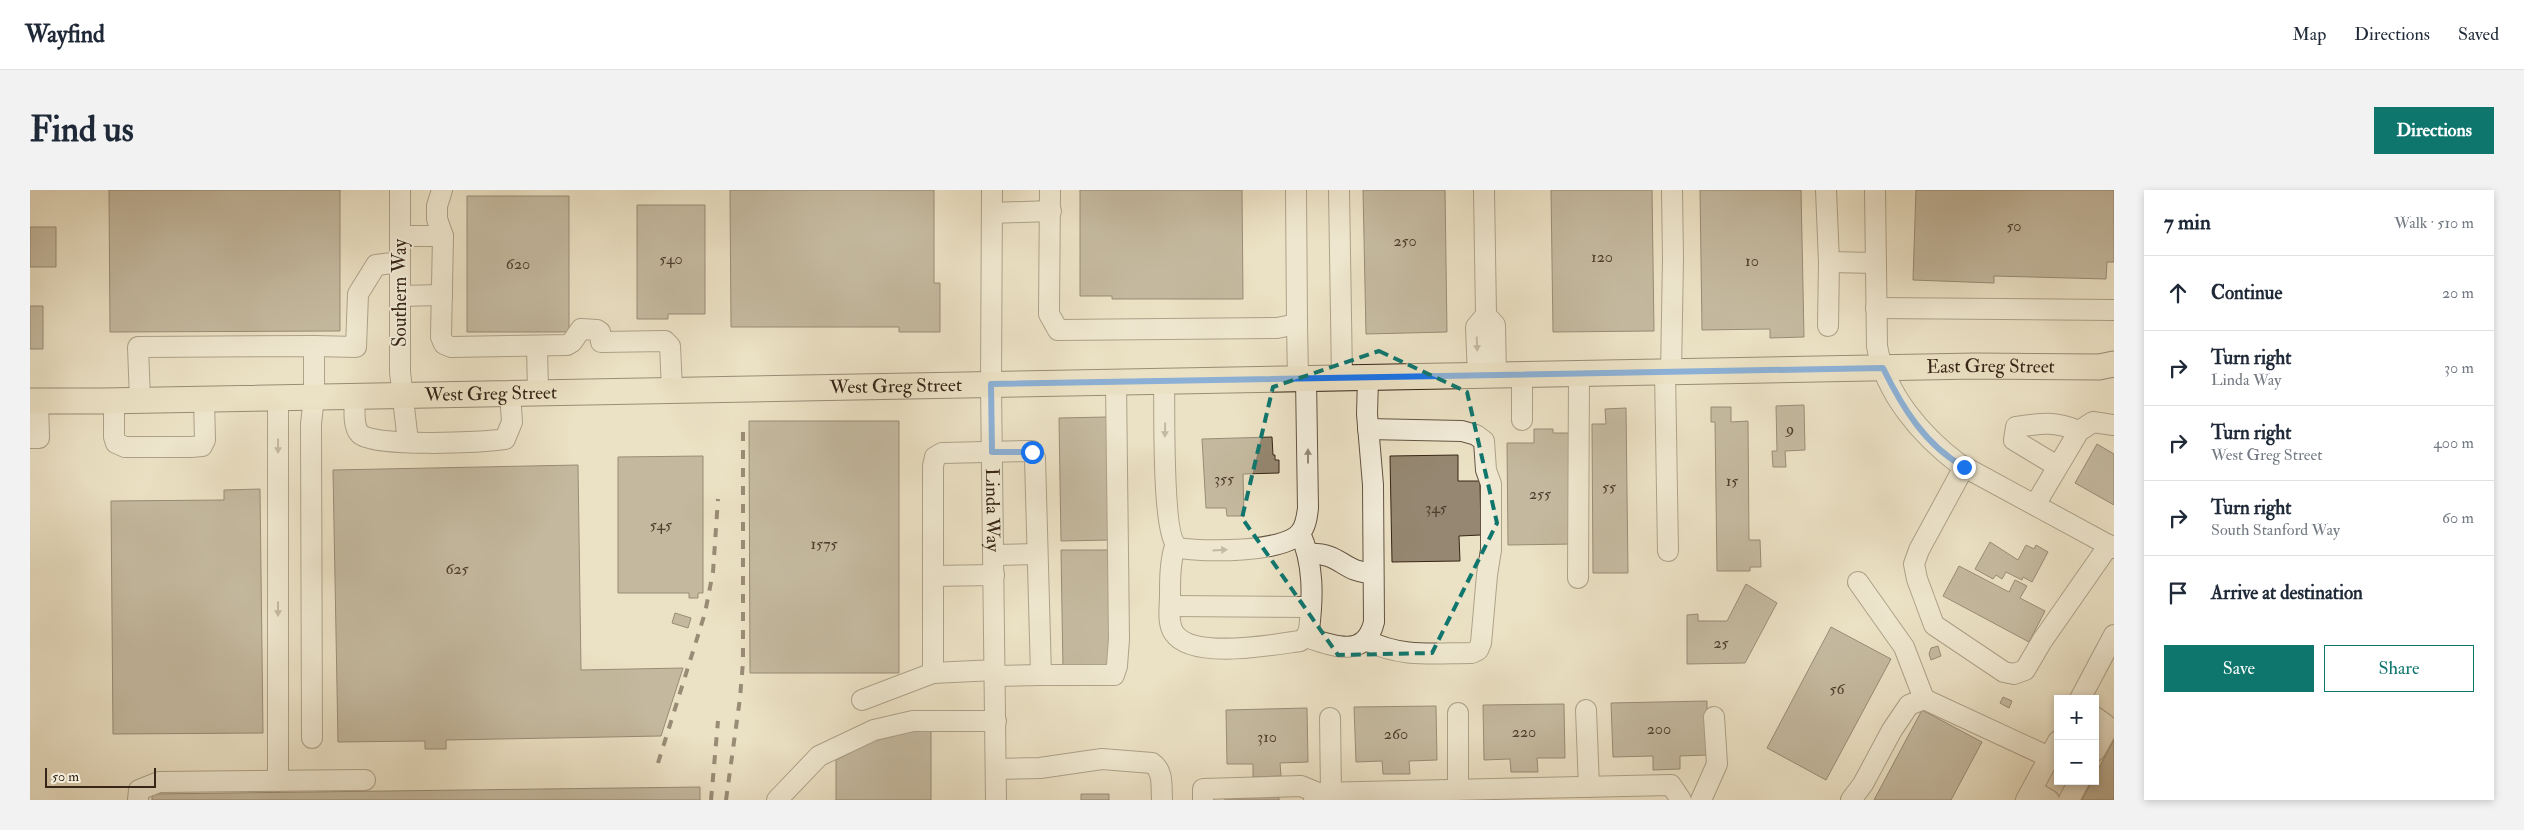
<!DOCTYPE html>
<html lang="en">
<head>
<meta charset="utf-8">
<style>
  body { margin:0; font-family:"IM FELL Double Pica",serif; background:#f2f2f3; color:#1f2937 }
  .controls { position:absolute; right:15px; bottom:15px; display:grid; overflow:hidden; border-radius:0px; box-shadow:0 2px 8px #0003 }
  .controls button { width:45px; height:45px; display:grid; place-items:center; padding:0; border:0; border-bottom:1px solid #e0e1e3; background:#fff; color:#1f2937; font:25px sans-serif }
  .scale { position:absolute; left:15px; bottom:12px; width:111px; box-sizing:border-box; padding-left:5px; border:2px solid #372517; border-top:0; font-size:14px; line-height:18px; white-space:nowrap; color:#372517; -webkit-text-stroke:4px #f2ecd9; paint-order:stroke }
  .stop { position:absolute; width:15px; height:15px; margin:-11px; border:4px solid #1a73e8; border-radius:50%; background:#fff }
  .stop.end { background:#1a73e8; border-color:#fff; box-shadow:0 1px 5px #0008 }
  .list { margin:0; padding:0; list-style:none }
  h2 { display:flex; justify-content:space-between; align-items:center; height:65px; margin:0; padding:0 20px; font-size:21px }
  h2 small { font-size:16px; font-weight:400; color:#747a83 }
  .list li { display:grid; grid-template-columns:32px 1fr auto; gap:15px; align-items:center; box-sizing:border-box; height:75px; padding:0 20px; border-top:1px solid #e0e1e3 }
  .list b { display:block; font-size:19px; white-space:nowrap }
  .list p { margin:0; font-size:16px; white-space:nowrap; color:#747a83 }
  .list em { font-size:16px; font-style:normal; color:#747a83 }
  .actions { display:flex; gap:10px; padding:15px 20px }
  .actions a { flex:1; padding:11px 0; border:1px solid #0f766e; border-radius:0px; text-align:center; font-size:18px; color:#0f766e }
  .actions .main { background:#0f766e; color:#fff }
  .icon { flex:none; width:28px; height:28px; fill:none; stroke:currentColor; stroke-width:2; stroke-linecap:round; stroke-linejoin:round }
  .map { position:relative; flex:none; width:2084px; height:610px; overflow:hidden; border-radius:0px }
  header { display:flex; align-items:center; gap:30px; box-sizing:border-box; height:70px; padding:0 25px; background:#fff; border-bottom:1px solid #e0e1e3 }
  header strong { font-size:24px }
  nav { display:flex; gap:28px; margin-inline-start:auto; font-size:18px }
  .intro { display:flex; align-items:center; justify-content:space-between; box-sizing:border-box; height:120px; padding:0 30px }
  h1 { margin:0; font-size:35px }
  .button { padding:12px 22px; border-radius:0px; background:#0f766e; color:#fff; font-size:18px; font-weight:700 }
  main { display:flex; gap:30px; padding:0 30px }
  aside { flex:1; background:#fff; border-radius:0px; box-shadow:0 2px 8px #0003 }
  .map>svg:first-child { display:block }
  .building { fill:#958771; stroke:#372517 }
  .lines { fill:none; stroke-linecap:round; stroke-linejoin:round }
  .minor-casing { stroke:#645442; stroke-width:22 }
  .major-casing { stroke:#372517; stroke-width:27 }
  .minor { stroke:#f2ecd9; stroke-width:20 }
  .major { stroke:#ebe1c4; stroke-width:25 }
  .rail { stroke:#372517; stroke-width:4; stroke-dasharray:9 9; stroke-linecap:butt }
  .oneway { fill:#948878 }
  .route { stroke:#1a73e8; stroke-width:6 }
  .marked { fill:none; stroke:#0f766e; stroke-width:4; stroke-dasharray:10 6; stroke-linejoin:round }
  .labels { text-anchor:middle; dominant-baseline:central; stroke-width:4; stroke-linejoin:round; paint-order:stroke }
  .number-label { font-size:16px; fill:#4e3e2e }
  .street-label { font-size:19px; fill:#372517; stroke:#f2ecd9 }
</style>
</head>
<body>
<header>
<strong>Wayfind</strong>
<nav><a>Map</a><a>Directions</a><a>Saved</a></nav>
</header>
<div class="intro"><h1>Find us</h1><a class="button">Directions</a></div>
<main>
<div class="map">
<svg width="2084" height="610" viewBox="0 0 2084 610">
  <rect width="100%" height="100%" fill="#ebe1c4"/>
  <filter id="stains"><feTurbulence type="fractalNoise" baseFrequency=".004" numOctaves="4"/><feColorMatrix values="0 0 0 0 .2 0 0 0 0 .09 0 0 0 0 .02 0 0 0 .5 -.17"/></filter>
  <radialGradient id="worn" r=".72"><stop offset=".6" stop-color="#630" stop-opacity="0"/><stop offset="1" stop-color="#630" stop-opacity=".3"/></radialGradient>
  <path class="building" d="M79,0H310V141L80,142Z
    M700,0H904V93H910V142H869V137H701Z
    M1050,0H1212L1213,109H1082V106H1050Z
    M1333,0H1415L1417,142L1336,144Z
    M1521,0H1622L1624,141L1523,142Z
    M1771,0L1774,147L1740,148V139L1672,140L1670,0Z
    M1886,0H2084V72H2077L2076,89L1964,86V93L1883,90Z
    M437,6H539V142H437Z
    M607,15H675V124H638V129H607Z
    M0,37H26V77H0Z
    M0,116H13V159H0Z
    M1774,215L1775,260L1755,261L1756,277H1743L1742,261H1747L1746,216Z
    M1681,217H1701V232L1718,231L1719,350H1730L1731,377H1720V381H1687L1685,232H1681Z
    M1596,218L1598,383H1563L1562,234H1576L1575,219Z
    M1077,227L1080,350L1031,351L1029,228Z
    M719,231H869V483H720Z
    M1504,239H1523V243H1542L1544,354L1478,355L1477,253H1504Z
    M1242,247L1243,265H1245V270H1249V283L1213,284L1214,326H1197L1196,318H1176L1172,249Z
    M2067,254L2084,264V315L2045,293Z
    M1428,265V291H1450L1451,345L1429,346L1430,371L1362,372L1360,266Z
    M673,266V403H668V408H659V403H588V267Z
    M548,275L551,480L653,478L631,546L416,550V559H395V551L308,552L303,280Z
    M230,299L233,543L83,544L81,311L194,310V300Z
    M1960,352L1988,370L1996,355L2004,359L2006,355L2018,362L2002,392L1993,387L1992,390L1976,382L1972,389L1966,385L1963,389L1945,379Z
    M1031,360H1080L1082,478L1033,480Z
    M1929,376L1979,402L1985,390L1997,396L1990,408L2015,421L1999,452L1913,406Z
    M1716,394L1747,413L1715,473L1657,474V425L1668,424V431H1697Z
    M645,423L661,428L658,438L642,433Z
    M1801,437L1861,469L1796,590L1737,558Z
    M1908,456L1911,466L1901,470L1899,464L1901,458Z
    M1973,507L1982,511L1979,518L1970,513Z
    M1677,511V565L1650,566V579L1623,580V566L1583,567L1581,513Z
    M1534,514L1535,568H1507L1508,582H1481L1480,569L1454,570L1453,515Z
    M1406,516L1407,570L1379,571L1380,584H1353L1352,571L1326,572L1324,517Z
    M1277,518L1278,572L1250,573L1251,586L1223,587V574H1197L1196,520Z
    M1892,520L1952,552L1921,610H1844Z
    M887,540H901V610H806V570L844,551Z
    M2084,550V610H2052L2062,591H2065V585Z
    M670,597V610H122V604Z
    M1249,603V610H1195V604Z
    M1051,604H1079V610H1051Z"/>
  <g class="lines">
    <defs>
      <g id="minor">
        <path d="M370,0V182L378,252"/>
        <path d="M412,0L407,16V29L413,46L411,147L414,154L421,157L537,155L542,152L551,139L567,140L570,142L571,152L635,151L640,156L642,199"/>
        <path id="s1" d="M962,0L961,195L966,610"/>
        <path d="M1020,0L1019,124L1028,140L1247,138L1267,134L1266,0"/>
        <path d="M1309,0L1312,188"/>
        <path d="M1796,0L1799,72L1798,136"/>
        <path d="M1845,0L1847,156C1855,204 1892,246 1929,274L2084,358"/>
        <path d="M962,23L1021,21"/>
        <path d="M370,46H413"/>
        <path d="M1799,72L1846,73"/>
        <path d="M370,106L412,105"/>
        <path d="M1846,118L2084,120"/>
        <path d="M1456,125L1465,135L1466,185"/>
        <path d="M1267,134L1268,189"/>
        <path d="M284,156L326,157L328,104L346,75L370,72"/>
        <path d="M507,156L508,202"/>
        <path d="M1635,182L1638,361"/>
        <path d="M1641,182L1643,69L1642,0"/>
        <path d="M1492,185V230"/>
        <path d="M1448,186L1446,137L1456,125L1454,0"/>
        <path d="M1134,191C1135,218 1131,347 1149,358C1174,362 1253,363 1270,343C1276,336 1277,327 1278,318L1276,189"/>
        <path d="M325,206C325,216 322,236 330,244C341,257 455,253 475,249L482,232L480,203"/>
        <path d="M110,210L108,157L284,156V207L281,234L282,548"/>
        <path d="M84,211V247L86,253L95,257H161L172,256L175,250L174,209"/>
        <path d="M0,248H9L8,211"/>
        <path d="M2027,276L1984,250L1986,237C2013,233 2024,231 2049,241"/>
        <path d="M1934,277L1889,360L1884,374L1887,389L1904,435L1974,482L1984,484L1995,480L2012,451L2079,355"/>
        <path d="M2005,315L2049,241L2063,232L2084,235"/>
        <path d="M1145,356C1140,372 1140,389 1140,405C1140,417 1137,433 1144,443C1162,470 1242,455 1270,451L1276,447L1279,440C1283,407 1284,374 1270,343"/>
        <path d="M1278,364C1312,362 1312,383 1343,383"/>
        <path d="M964,365L1007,364"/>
        <path d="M903,386L964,385"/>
        <path d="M1548,388L1549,184"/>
        <path d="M1828,392L1874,457L1894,509"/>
        <path d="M1140,416L1281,417"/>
        <path d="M1276,447C1303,456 1335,469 1344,432L1343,295L1337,224L1338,188"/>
        <path d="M1336,450C1371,468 1404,463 1442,463L1448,460L1451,453L1457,385L1461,360V294L1456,280L1454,251L1446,245L1432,241L1338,239"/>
        <path d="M903,483L965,480"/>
        <path d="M965,486L1011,485"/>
        <path d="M2050,509L2084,445"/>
        <path d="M832,510L903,483V276L905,267L912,263L1002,261L1005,268L1011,485H1084L1087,476L1089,449L1086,192"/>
        <path d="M1556,520L1559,597"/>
        <path d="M1428,523V600"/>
        <path d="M2065,527L2076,535L2075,543L2065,561"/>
        <path d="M1300,528L1301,603"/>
        <path d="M966,579L1010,578L1072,569L1122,573C1134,581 1131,597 1132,610"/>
        <path d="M248,591V207"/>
        <path d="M2002,600L2019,610"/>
        <path d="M108,610L109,600L129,592L335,590"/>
        <path d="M747,610L789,566L844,540L883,531H966"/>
        <path d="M1173,610V599L1271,596L1288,603"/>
        <path d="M1284,610L1288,603L1641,595L1651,610"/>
        <path d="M1671,610L1687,574L1684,527"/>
        <path d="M1821,610L1833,594L1862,540L1879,515L1894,509L2019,567"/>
        <path d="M1996,610L2028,551"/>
        <path d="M2039,610L2049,591"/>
      </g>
      <g id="major">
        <path id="s2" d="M0,211H73L1945,176L2069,177L2084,174"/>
      </g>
    </defs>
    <use href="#minor" class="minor-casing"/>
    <use href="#major" class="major-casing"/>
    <use href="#minor" class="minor"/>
    <use href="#major" class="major"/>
    <path class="rail" d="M628,573L675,423L683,382L688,309
      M681,610L688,531
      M696,610L710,508L713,472V235"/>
  </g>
  <defs><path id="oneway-solid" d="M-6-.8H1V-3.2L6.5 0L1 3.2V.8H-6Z" transform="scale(1.25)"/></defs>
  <g class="oneway">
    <use href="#oneway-solid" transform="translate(1447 154) rotate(88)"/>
    <use href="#oneway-solid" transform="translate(1135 240) rotate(91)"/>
    <use href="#oneway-solid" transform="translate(248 256) rotate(90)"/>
    <use href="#oneway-solid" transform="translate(1278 266) rotate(-90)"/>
    <use href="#oneway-solid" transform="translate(1190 360) rotate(-3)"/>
    <use href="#oneway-solid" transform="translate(248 419) rotate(90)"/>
  </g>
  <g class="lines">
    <path class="route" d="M1002,262H962L961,194L1853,178C1872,217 1895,255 1934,277"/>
  </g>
  <path d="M0 0H2084V610H0ZM1349,161L1437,202L1467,333L1402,463L1308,465L1212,328L1243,197Z" fill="#ebe1c4" fill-opacity=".55" fill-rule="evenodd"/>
  <path class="marked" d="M1349,161L1437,202L1467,333L1402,463L1308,465L1212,328L1243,197Z"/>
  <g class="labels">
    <g class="number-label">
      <text x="1984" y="36">50</text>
      <text x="1375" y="51">250</text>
      <text x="1572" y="67">120</text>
      <text x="641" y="69">540</text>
      <text x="1722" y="71">10</text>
      <text x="488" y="74">620</text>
      <text x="1760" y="239">9</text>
      <text x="1194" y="289">355</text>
      <text x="1702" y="291">15</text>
      <text x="1579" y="297">55</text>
      <text x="1510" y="304">255</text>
      <text x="1406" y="318">345</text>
      <text x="631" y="335">545</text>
      <text x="794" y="354">1575</text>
      <text x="427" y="379">625</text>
      <text x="1691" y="453">25</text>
      <text x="1807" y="499">56</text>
      <text x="1629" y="539">200</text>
      <text x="1494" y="542">220</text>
      <text x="1366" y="544">260</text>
      <text x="1237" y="547">310</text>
    </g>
    <g class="street-label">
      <text transform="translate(370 103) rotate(-90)">Southern Way</text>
      <text stroke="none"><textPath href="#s2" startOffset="1961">East Greg Street</textPath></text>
      <text stroke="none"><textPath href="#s2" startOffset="866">West Greg Street</textPath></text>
      <text stroke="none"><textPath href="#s2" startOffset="461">West Greg Street</textPath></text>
      <text stroke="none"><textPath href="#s1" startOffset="320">Linda Way</textPath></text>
    </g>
  </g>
  <rect width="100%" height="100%" filter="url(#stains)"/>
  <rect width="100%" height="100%" fill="url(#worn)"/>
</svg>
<div class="controls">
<button>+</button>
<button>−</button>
</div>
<div class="scale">50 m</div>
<div class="stop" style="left:1002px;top:262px"></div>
<div class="stop end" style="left:1934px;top:277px"></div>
</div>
<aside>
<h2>7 min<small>Walk · 510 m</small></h2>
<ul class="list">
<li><svg class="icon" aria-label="ahead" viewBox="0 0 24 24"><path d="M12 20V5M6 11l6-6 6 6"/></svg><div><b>Continue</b></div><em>20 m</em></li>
<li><svg class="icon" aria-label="right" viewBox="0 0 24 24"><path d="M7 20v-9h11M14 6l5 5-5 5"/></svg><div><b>Turn right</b><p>Linda Way</p></div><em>30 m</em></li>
<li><svg class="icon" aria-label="right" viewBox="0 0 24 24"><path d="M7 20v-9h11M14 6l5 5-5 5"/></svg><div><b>Turn right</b><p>West Greg Street</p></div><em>400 m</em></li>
<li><svg class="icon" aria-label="right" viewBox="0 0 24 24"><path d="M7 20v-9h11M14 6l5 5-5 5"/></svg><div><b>Turn right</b><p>South Stanford Way</p></div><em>60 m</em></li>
<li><svg class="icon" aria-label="arrive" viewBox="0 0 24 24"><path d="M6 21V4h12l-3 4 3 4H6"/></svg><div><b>Arrive at destination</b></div></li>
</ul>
<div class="actions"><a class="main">Save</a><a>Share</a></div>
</aside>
</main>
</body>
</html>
